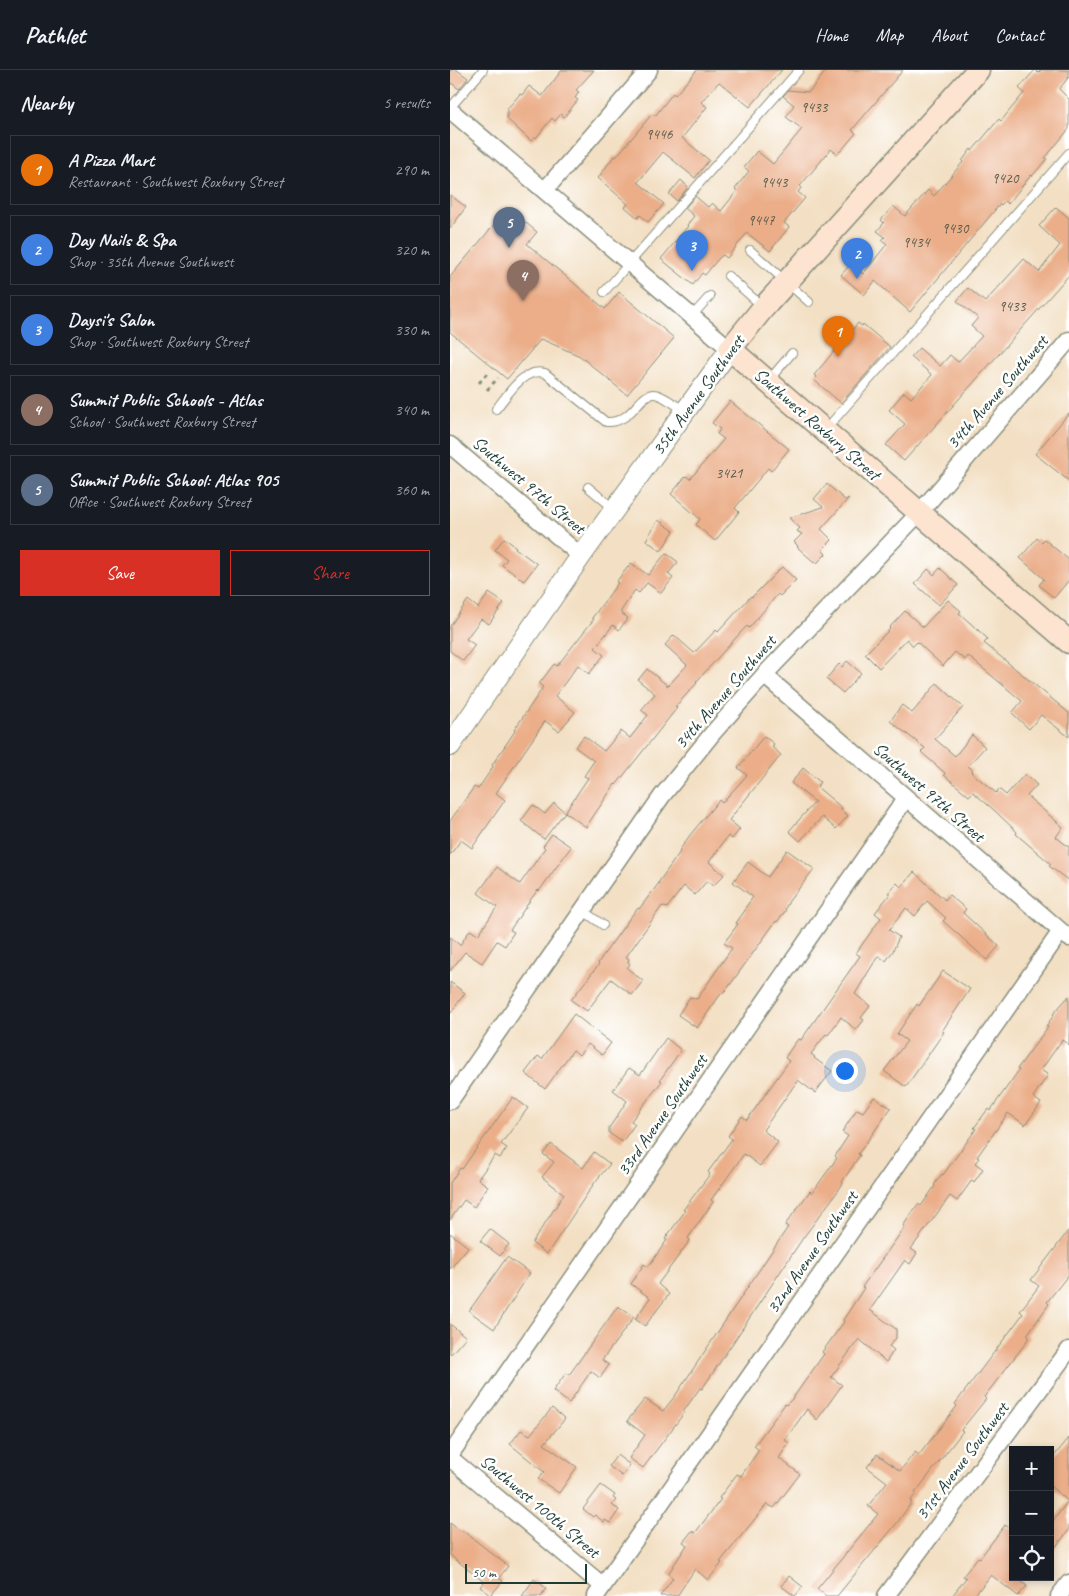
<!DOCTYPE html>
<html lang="en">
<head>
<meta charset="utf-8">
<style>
  body { margin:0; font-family:Caveat,sans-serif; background:#20242c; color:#f1f3f6 }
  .controls { position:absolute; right:15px; bottom:15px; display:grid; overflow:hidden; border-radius:0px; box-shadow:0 2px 8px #0003 }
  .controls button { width:45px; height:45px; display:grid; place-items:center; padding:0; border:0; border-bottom:1px solid #363941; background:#171b24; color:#f1f3f6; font:25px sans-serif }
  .scale { position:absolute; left:15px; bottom:12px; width:122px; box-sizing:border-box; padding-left:5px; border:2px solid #1f3d34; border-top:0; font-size:14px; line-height:18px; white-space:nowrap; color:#1f3d34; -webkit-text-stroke:4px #fff; paint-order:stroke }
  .you { position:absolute; left:394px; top:1000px; width:18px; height:18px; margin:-12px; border:4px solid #fff; border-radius:50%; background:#1a73e8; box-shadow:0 0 0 8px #1a73e833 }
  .badge { display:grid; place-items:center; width:32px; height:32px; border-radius:50%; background:#d93025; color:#fff; font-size:16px; font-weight:700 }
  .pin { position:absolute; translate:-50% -41px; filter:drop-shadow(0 1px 2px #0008) }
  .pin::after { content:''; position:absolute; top:26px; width:18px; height:15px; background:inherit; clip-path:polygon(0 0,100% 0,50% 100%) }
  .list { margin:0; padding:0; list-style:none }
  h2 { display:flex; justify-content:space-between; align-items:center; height:65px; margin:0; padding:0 20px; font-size:21px }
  h2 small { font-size:16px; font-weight:400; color:#9ea1a6 }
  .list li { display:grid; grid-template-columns:32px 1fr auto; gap:15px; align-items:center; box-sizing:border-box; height:70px; margin:0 10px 10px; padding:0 10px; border:1px solid #363941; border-radius:0px }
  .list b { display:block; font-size:19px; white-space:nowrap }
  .list p { margin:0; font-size:16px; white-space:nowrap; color:#9ea1a6 }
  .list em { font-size:16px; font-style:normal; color:#9ea1a6 }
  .actions { display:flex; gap:10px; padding:15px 20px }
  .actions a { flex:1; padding:11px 0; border:1px solid #d93025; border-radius:0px; text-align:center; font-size:18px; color:#d93025 }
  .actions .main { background:#d93025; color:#fff }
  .icon { flex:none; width:28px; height:28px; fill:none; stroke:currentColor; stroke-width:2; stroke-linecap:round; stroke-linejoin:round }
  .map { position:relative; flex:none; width:619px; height:1526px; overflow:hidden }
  header { display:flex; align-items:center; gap:30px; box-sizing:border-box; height:70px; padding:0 25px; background:#171b24; border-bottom:1px solid #363941 }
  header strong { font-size:24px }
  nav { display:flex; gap:28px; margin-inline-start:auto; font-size:18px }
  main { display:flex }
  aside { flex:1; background:#171b24 }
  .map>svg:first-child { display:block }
  .building { fill:#ebae89 }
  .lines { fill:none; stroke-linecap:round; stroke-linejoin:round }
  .service-casing { stroke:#898e7c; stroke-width:10 }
  .minor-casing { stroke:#898e7c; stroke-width:19 }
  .tertiary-casing { stroke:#898e7c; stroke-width:22 }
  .secondary-casing { stroke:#898e7c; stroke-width:25 }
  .path { stroke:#898e7c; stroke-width:3; stroke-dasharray:4 4; stroke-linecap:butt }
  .service { stroke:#fff; stroke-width:8 }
  .minor { stroke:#fff; stroke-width:16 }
  .tertiary { stroke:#fff; stroke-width:20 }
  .secondary { stroke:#fde4d0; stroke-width:22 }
  .labels { text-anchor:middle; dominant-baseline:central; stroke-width:5; stroke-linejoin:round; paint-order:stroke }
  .number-label { font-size:15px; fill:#525949 }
  .street-label { font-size:18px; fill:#1f3d34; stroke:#fff }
</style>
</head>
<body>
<header>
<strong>Pathlet</strong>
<nav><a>Home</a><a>Map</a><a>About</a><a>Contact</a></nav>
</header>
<main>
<aside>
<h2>Nearby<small>5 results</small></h2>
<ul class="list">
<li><span class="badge" style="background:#e8710a">1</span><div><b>A Pizza Mart</b><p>Restaurant · Southwest Roxbury Street</p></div><em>290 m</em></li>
<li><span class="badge" style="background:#3f7fe0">2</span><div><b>Day Nails &amp; Spa</b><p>Shop · 35th Avenue Southwest</p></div><em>320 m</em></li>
<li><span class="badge" style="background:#3f7fe0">3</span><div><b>Daysi's Salon</b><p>Shop · Southwest Roxbury Street</p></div><em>330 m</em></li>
<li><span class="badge" style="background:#8d6e63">4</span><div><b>Summit Public Schools - Atlas</b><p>School · Southwest Roxbury Street</p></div><em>340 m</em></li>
<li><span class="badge" style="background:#5c6f8a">5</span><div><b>Summit Public School: Atlas 905</b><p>Office · Southwest Roxbury Street</p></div><em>360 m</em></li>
</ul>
<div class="actions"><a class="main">Save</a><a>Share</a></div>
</aside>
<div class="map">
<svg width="619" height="1526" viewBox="0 0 619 1526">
  <rect width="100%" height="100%" fill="#fff"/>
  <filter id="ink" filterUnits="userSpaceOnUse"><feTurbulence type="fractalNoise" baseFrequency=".02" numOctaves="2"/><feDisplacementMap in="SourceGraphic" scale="10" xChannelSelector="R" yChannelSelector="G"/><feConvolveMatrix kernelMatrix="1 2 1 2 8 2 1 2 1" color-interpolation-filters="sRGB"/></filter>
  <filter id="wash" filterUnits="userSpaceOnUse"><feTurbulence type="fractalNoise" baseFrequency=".0096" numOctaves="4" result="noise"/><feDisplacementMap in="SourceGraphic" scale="20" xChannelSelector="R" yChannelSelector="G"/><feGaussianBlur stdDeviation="1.12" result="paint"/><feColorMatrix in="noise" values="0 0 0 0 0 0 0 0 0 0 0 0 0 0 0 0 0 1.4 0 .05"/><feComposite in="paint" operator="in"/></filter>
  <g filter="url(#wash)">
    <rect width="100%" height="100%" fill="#f3e0c4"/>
    <g id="blocks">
      <path class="building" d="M0,0H7L18,8L9,19L0,12Z
        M112,0H144L126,20L129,22L125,28L128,30L114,47L111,44L105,51L102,48L86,68L85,67L81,71L57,49V39L70,24L72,25L79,16L92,26Z
        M247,0H332L300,37L269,12L251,32L257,37L232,68L259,90L245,108L213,82L188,112L214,134L198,152L190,145L188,148L175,137L178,134L148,108L164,86L166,87L202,44L205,46L223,23L225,25Z
        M377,0H453L402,60L406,63L391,81H390L387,84L381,79L350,116L351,118L348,122L355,128L334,153L339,157L320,181L297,163L277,188L273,185L269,188L255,205L252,203L243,215L211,189L238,156L237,155L244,146L235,138L245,126L258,137L262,133L271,141L287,121L285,119L299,101L294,97L307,81L323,94L352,59L336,47L344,35L333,26L338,20L359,22Z
        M585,0L588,3L591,0H619V7L609,19L619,29V59L595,88L597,89L582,106L581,105L558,134L555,131L551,135L550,134L460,242L425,211L414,225L391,205L401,194L413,204L437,174L432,170L435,167L427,161L434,153L431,150L443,136L455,146L478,120L484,126L513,92L512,91L521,79L522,81L549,49L551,51L574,23L569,18Z
        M231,110L238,117L227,131L219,124Z
        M0,125L16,137L0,159Z
        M606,137L619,148V205L454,391L436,375L455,354L439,340L454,322L461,328L482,305L461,287L469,278L490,296L500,285L508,292L532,266L521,256L528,248L507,231L518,218L535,232L574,189L589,202L610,175L589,156Z
        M58,138L87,162L77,174L155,239L169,222L224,268L177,325L130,286L91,269L57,309L0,262V207Z
        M408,253L412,256L413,254L440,277L391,333L364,310L367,307L364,305Z
        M280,331L339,379L321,401L318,398L285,438L289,442L265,471L246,455L250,449L221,424L236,406L240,409L274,369L267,364L270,359L262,353Z
        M619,343V411L585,384Z
        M377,414L395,430L399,428L371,459L382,470L372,480L376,484L367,493L365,491L364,492L347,477L348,476L344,472L352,464L347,461L350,458L339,448L373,437L364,429Z
        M208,450L224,461L211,481L196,470Z
        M54,468L66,477L65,478L87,494L74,511L52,495L57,489L45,480Z
        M587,468L592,473L594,469L619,490V510L604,528L589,515L594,509L570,488Z
        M216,483L228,492L218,504L223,508L211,523L197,513L189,523L185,520L171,541V543L178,548L169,560L163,555L145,578L154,585L139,604L128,595L105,626L125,642L109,661L95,651L46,723L55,730L22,778L11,770L0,785V751L24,717L28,719L43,697L42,695L65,661L64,660L92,619H91L93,617L89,614L104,594L107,596L144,549L142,548L168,513L166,512L181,493L198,505Z
        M332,497L346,510L330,526L328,524L299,558L297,556L292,561L246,612L247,613L225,637L227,638L166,715L165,714L136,757L115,742L138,708L134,706L144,691L125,677L134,666L154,681L171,661L180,668L198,645L191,640L205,624L188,610L197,599L218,616L237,595L215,575L224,565L244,583L266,560L268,562L301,526L302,527Z
        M490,498L508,515L489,535L465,514L478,499L484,505Z
        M39,523L54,533L39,554L31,549L16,569L25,575L13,591L0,581V556L18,530L28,538Z
        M498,530L511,541L509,543L538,569L534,573L619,643V667L591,645L579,659L562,643L572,631L518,586L515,590L505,582L493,596L467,572L463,576L457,569L429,598L415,584L440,559L439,558L455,541L473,557Z
        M397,591L411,603L393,623L376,609L389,594L392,597Z
        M487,613L513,637L485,669L505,686L522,665L535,677L518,696L523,700L521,702L546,723L549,719L556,725L575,704L587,715L577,726L613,757L606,767L619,777V811L599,796L601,794L566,764L567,762L544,740L523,722L519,726L494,705L495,703L471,682L475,678L440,651L452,635L462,643Z
        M314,666L324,674L322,677L331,685L279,750L290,759L282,769L278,766L259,792L274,805L263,816L257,811L245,825L234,816L217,838L212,836L176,887L179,889L178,892L180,894L177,898L193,911L182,925L161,909L137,941L121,930L149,894L148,893L152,887L182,845L188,838L189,839L209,813H208L230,782L229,781L240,765L269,730L272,733L297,705L288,698Z
        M353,698L370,712L367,717L392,738L391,740L398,746L386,759L372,747L350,771L339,761L365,732L341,713Z
        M104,733L115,742L94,769L71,751L83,735L95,744Z
        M102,764L121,777L89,821L88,820L81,829L60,860L64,862L55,876L47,871L32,893L15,882L0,901V867L10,875L20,860L28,865L47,837L28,823L47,797L70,814L95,778L93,776Z
        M337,780L364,799L339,831L335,839L336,840L327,852L326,851L277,919L270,925L247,958L228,945L240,927L247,929L282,878L274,873L288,854L286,853L296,839L295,838L303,827L283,812L298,792L318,807Z
        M464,802L495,830L499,825L516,839L513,843L549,876L537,890L493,851L496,848L477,831L465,846L456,838L439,860L449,867L443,881L436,891L428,886L405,924L420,936L411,948L414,950L406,960L391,947L378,965L376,964L361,984L365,987L364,988L382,1001L365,1023L348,1010L313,1060L328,1072L310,1096L294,1084L261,1130L263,1132L238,1168L240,1170L208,1214L219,1224L195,1256L185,1249L200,1228L181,1214L194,1194L198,1197L217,1170L215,1169L235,1141L233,1140L260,1104L258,1102L282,1069L278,1066L292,1046L297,1050L339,991L335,988L340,980L348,969L351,970L410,886L406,883L431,848L425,843L440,824L438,823L447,813L451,817Z
        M493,901L520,919L492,961L494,962L456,1017L434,1001L457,971L447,964L467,934L469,936Z
        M0,912L15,923L0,944Z
        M619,926V975L612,970L591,1000L598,1005L583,1027L591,1033L575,1055L558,1043L527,1087L529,1088L525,1093L533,1099L524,1112L522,1110L507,1131L500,1126L461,1179L467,1183L460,1194L455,1190L420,1240L446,1259V1268L439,1276L444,1280L436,1292L409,1269L381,1307L392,1315L367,1350L357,1339L335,1370L339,1373L329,1388L350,1404L324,1438L317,1434L270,1492L272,1493L258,1510L245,1499L227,1526H210L223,1508L218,1504L237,1475L233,1472L242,1461L245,1463L271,1429L269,1428L287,1404L291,1406L309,1380L304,1376L335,1334L336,1335L343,1328L374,1284L372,1282L394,1252L393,1250L414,1218L412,1217L455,1157L453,1156L468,1134L471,1136L485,1116L484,1115L492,1104L493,1105L526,1059L524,1058L538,1039L540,1041L569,1000L567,999L598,957L596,956L604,945L603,944Z
        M124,944L161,973L152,985L138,974L129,985L123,980L95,1019L75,1003L88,986L92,989Z
        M216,968L231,980L210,1010L212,1011L181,1051L185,1054L172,1072L159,1063V1058L177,1031L163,1020L179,998L190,1005Z
        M63,1027L78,1038L51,1074L57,1078L50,1088L45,1085L28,1109L38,1116L24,1137L14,1130L0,1150V1113L10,1098L12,1099Z
        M424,1027L441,1038L408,1084L410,1085L392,1112L393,1113L388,1121L353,1168L252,1319L250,1318L233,1342L234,1343L193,1398L179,1388L195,1365L177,1351L195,1329L213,1341L225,1326L338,1157L335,1155L360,1121L362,1123L387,1088L385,1086L398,1066L392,1062L407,1039L413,1042Z
        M101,1074L133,1098L144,1082L160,1094L145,1112L97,1184L82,1173L114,1124L92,1107L104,1092L93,1084Z
        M40,1159L59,1174L50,1186L30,1171Z
        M619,1160V1204L597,1232L599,1234L577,1265L579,1267L575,1274L534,1327L536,1329L511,1360L513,1361L465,1423L466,1424L460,1431L462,1432L447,1453L387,1526H376L367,1519L428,1444L418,1436L437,1412L417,1397L427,1384L450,1401L465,1382L469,1385L507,1336L505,1334L573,1244L570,1241L589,1216L581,1210Z
        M0,1163L18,1177L0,1199Z
        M57,1187L80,1203L44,1259L19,1241Z
        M168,1236L184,1247L152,1290L159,1295L150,1308L141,1301L119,1333L103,1321L116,1303L119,1305Z
        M0,1254L16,1267L0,1285Z
        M102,1338L115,1349L94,1374L127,1397L109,1423L88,1409L94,1402L60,1374L71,1360L80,1365Z
        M619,1368V1460L600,1484V1455L618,1431L600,1416V1391Z
        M167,1385L180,1395L172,1406L159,1396Z
        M151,1415L165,1425L163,1428L166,1430L162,1435L169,1440L160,1453L155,1450L154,1452L145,1445L143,1447L133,1439Z
        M0,1453L11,1461L12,1460L58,1496L49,1508L53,1511L41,1525L30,1517L34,1512L0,1485Z
        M555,1455L563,1461V1507H566L577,1516L568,1526L541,1505L524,1526H502L516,1508L513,1506L528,1487L530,1488Z
        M339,1506L353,1517L345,1526L331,1516Z
        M84,1509L96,1518L91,1526H72Z"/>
    </g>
  </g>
  <g filter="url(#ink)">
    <use href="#blocks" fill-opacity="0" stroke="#898e7c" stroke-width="1"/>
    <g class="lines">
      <defs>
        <path id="service" d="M0,38L33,0
          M300,180L359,232
          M278,206L312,236
          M154,222L349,0
          M242,246L260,226
          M319,310L342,283
          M46,339C58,325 73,297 95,303L156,352C182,354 189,323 204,324C212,324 228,337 235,341
          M376,359L619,83
          M138,417L163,438
          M132,840L153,855"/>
        <path id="minor" d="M0,40L280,279
          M95,120L199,0
          M0,375L131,486
          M314,605L619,868
          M0,1031L212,726L262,664L314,605L470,442L619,270
          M0,1385L456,728
          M0,1388L153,1516
          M146,1526L611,861
          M436,1526L619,1280
          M609,1526L619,1513"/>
        <path id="tertiary" d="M0,676L131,486L280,279"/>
        <path id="secondary" d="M528,0L314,237L280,279L619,572"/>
      </defs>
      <use href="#service" class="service-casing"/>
      <use href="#minor" class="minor-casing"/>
      <use href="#tertiary" class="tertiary-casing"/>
      <use href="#secondary" class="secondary-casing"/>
      <path class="path" d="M29,313L39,301
        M37,320L48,308"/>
      <use href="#service" class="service"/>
      <use href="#minor" class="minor"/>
      <use href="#tertiary" class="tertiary"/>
      <use href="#secondary" class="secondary"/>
    </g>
  </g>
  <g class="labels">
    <g class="number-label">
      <text x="364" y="37">9433</text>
      <text x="209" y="64">9446</text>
      <text x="555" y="108">9420</text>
      <text x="324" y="112">9443</text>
      <text x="311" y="150">9447</text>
      <text x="505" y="158">9430</text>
      <text x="466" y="172">9434</text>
      <text x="562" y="236">9433</text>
      <text x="279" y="403">3421</text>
    </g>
    <g class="street-label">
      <text transform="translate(547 322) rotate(-49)">34th Avenue Southwest</text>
      <text transform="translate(248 325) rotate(-54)">35th Avenue Southwest</text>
      <text transform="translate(367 354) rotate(41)">Southwest Roxbury Street</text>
      <text transform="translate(79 415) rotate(40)">Southwest 97th Street</text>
      <text transform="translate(275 622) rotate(-49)">34th Avenue Southwest</text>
      <text transform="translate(479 722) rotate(41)">Southwest 97th Street</text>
      <text transform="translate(212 1045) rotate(-55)">33rd Avenue Southwest</text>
      <text transform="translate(362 1182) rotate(-55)">32nd Avenue Southwest</text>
      <text transform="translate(512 1391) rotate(-53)">31st Avenue Southwest</text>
      <text transform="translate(90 1436) rotate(40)">Southwest 100th Street</text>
    </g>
  </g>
</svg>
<div class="controls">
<button>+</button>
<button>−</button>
<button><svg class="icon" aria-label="locate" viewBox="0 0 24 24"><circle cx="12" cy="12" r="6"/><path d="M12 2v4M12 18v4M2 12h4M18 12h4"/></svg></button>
</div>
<div class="scale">50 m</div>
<div class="you"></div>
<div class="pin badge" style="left:388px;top:287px;background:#e8710a">1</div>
<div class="pin badge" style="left:407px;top:209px;background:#3f7fe0">2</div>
<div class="pin badge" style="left:242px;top:201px;background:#3f7fe0">3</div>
<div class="pin badge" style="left:73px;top:231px;background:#8d6e63">4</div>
<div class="pin badge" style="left:59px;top:178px;background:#5c6f8a">5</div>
</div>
</main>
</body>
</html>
